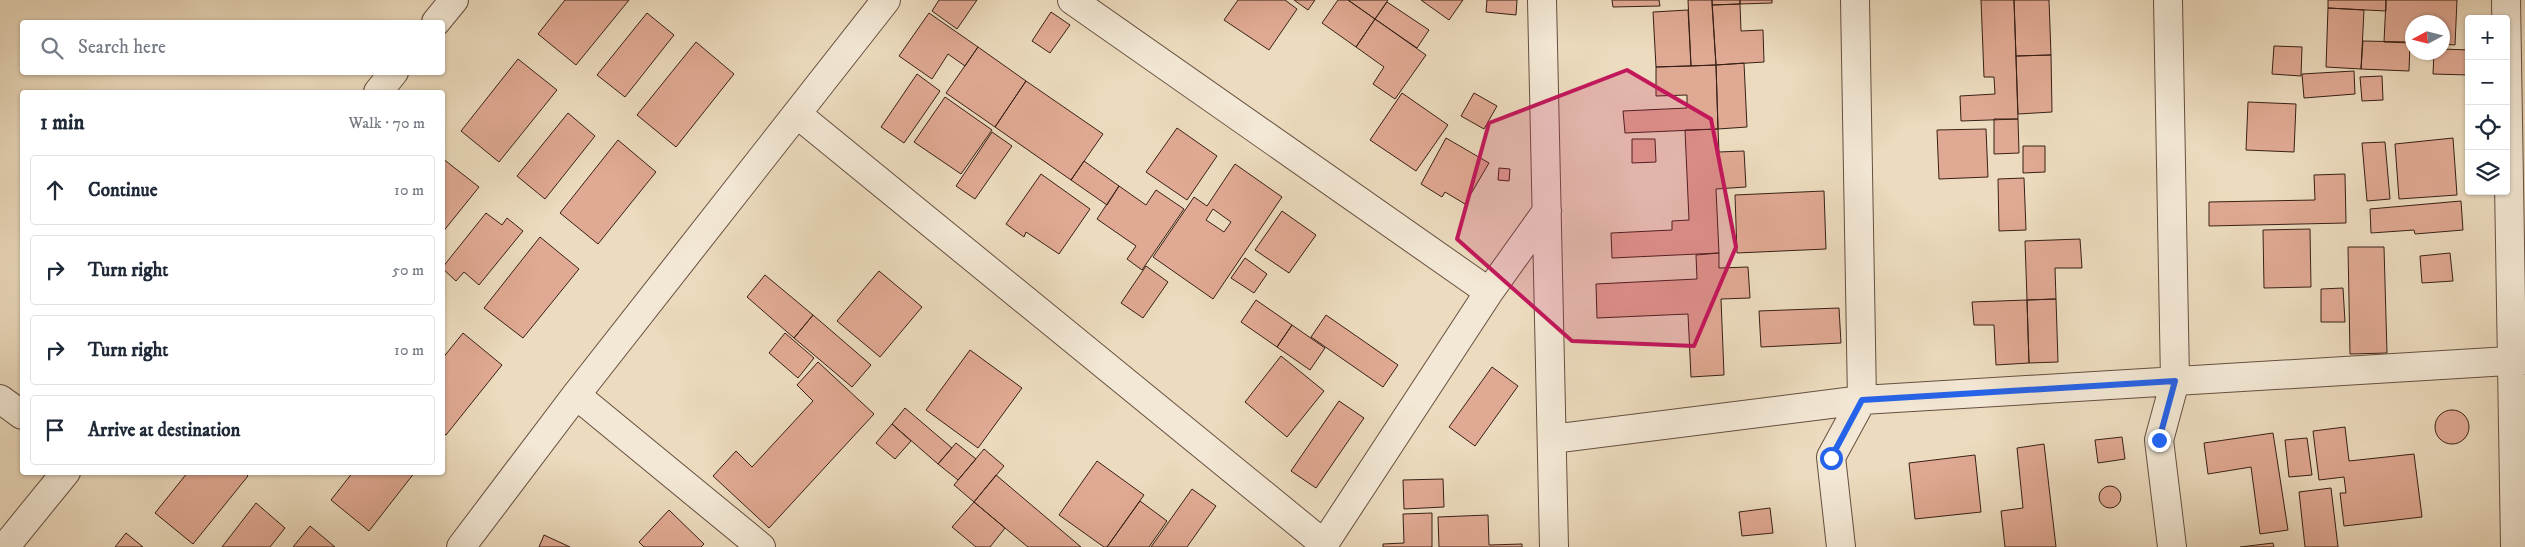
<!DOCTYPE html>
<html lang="en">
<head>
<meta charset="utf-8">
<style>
  body { margin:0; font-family:"IM FELL DW Pica",serif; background:#f2f2f3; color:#1f2937 }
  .controls { position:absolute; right:15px; top:15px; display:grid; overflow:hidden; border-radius:5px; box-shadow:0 1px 4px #0004 }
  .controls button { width:45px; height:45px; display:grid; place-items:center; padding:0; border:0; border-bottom:1px solid #e0e1e3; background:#fff; color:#1f2937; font:25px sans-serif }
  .compass { position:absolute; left:2405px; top:15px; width:45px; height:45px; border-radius:50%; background:#fff; box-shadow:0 1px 4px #0004; rotate:263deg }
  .stop { position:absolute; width:15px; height:15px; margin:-11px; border:4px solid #2563eb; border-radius:50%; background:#fff }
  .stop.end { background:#2563eb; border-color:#fff; box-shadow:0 1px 5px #0008 }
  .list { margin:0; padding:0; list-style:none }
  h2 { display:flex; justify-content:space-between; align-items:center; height:65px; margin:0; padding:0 20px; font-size:21px }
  h2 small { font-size:16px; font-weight:400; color:#747a83 }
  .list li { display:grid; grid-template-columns:32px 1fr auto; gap:15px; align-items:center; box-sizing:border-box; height:70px; margin:0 10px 10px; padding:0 10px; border:1px solid #e0e1e3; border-radius:5px }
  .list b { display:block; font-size:19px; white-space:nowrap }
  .list em { font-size:16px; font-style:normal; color:#747a83 }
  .icon { flex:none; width:28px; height:28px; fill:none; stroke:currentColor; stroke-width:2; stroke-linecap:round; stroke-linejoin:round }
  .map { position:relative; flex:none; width:2525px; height:547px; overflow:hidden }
  .search { position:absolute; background:#fff; box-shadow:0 1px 4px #0004; left:20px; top:20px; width:425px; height:55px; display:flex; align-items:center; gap:12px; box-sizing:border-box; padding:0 18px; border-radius:5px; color:#747a83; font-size:19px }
  .panel { position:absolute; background:#fff; box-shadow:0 1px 4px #0004; left:20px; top:90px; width:425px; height:385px; border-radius:5px }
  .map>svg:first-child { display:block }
  .building { fill:#e0a993; stroke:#392015; fill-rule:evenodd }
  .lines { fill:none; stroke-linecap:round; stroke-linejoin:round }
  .minor-casing { stroke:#664f3f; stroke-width:30 }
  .minor { stroke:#f3e8d5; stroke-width:28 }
  .route { stroke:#2563eb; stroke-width:6 }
  .marked { fill:#c2185b; fill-opacity:0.2; stroke:#c2185b; stroke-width:4; stroke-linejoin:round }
</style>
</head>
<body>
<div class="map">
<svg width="2525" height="547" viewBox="0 0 2525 547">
  <rect width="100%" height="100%" fill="#ecdbbe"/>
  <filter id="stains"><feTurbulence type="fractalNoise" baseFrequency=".004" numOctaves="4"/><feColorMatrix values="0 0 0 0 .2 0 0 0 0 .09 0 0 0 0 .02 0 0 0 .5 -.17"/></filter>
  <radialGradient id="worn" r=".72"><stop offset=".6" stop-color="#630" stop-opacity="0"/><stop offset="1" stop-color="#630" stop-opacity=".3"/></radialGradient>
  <path class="building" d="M565,0H629L576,65L538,34Z
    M939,0H977L957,29L932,11Z
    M1238,0H1285L1297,9L1269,50L1224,20Z
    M1294,0H1315L1308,10Z
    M1338,0H1348L1375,19L1356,47L1322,23Z
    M1348,0H1388L1375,19Z
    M1421,0H1463L1449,20Z
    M1487,0H1517L1516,15L1486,12Z
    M1612,0H1659L1660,6L1613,7Z
    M1688,0H1712L1716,65L1691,66Z
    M1712,0H1740V4L1712,5Z
    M1740,0H1772V3L1740,4Z
    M1981,0H2014L2018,119L1961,121L1960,96L1995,94L1994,77H1984Z
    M2014,0H2049L2051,55L2016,56Z
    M2328,0H2386V11L2328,8Z
    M2386,0H2457L2455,45L2442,44V22H2412V43L2384,42Z
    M1387,2L1429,30L1417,48L1375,19Z
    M1740,4L1741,31L1763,30L1764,62L1716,65L1712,5Z
    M2328,8L2364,10L2361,69L2326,67Z
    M1688,10L1691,66L1656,67L1653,12Z
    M1051,12L1070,25L1050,53L1032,41Z
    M647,13L674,35L625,97L597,75Z
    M929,13L978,47L965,66L948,54L932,79L899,56Z
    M1375,19L1426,55L1395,99L1373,84L1384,67L1356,47Z
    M2363,41L2410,42L2409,71L2361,69Z
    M696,42L734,74L676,147L637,115Z
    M2274,46L2302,47L2301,76L2272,74Z
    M978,47L1026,81L995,127L946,93Z
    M2442,49L2469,50V75L2433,74L2434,52H2442Z
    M2051,55L2052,112L2018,114L2016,56Z
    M518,59L557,90L499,162L461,131Z
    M1744,63L1747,127L1718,129L1716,65Z
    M1716,65L1718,129L1625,133L1623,111L1687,108V95L1656,96V67Z
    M2354,71L2355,94L2304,98L2302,74Z
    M917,74L940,91L904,143L881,127Z
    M2382,76L2383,100L2362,101L2360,77Z
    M1026,81L1103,134L1071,180L995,127Z
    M1402,93L1448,125L1416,171L1370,140Z
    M1474,93L1497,106L1484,129L1461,116Z
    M945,97L992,130L961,174L914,142Z
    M2248,102L2296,104L2294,152L2246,150Z
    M568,113L595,136L545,199L517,176Z
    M1994,119H2018L2019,153L1994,154Z
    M1177,128L1217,156L1187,200L1146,172Z
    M1718,129L1719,152L1744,151L1746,187L1716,189L1719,253L1612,258L1611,233L1672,230V221L1689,220L1685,130Z
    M1986,129L1988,177L1939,179L1937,130Z
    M992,132L1012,146L975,199L956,186Z
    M1446,138L1489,163L1465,204L1445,192L1442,197L1421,184Z
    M2453,138L2457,195L2399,199L2395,144Z
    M1632,139H1655L1656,162L1632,163Z
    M618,140L656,172L598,244L560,213Z
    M2385,142L2390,199L2367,201L2362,143Z
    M2023,146H2045V172L2023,173Z
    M442,158L479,187L442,233Z
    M1084,161L1119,186L1107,205L1071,180Z
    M1235,164L1282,197L1213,299L1153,257L1194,197L1207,206ZM1213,209L1231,222L1224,232L1206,220Z
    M1499,168L1510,169L1509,181L1498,180Z
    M1041,174L1090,209L1059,254L1026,232L1024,237L1006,224Z
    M2345,174L2346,223L2209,226V202L2315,200L2314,175Z
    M2024,178L2026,230L1999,231L1998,179Z
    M1119,186L1146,205L1156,190L1184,209L1142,270L1127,259L1136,246L1097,219Z
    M1824,191L1826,249L1737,253L1735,195Z
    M2461,201L2463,230L2415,234L2414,230L2371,233L2370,209Z
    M1282,211L1316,235L1289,273L1255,250Z
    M486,213L502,225L507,218L523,231L479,285L464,272L456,281L442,268Z
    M2310,229L2311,287L2264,288L2263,230Z
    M540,237L579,269L523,338L484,308Z
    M2080,239L2082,268H2055L2056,299L2027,300L2025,241Z
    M2348,247H2384L2387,353L2350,354Z
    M1719,253V268L1748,267L1750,298L1721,299L1724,375L1691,377L1688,314L1597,318L1596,284L1697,279L1696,255Z
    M2450,253L2453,281L2422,283L2420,256Z
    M1245,258L1267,274L1254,293L1231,278Z
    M1146,266L1168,282L1143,318L1121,303Z
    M879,271L922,307L880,357L837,321Z
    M765,275L813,315L794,338L747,297Z
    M2343,288L2345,322H2321V289Z
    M2056,299L2058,362L2029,363L2027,300Z
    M1256,300L1292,325L1277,347L1241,322Z
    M2027,300L2029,363L1996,365L1994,325H1974L1972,302Z
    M1839,308L1841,343L1761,347L1759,311Z
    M813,315L871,365L852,387L794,338Z
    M1326,315L1398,365L1383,387L1311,337Z
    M1292,325L1325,348L1310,370L1277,347Z
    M463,333L502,365L446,435L442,433V359Z
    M785,333L814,358L798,378L769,353Z
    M970,350L1022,388L978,448L926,410Z
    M1281,356L1324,391L1287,437L1245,402Z
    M818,362L874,414L769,528L713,476L736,451L752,467L813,401L797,385Z
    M1492,367L1518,386L1475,446L1449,427Z
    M1339,401L1364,418L1316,488L1291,471Z
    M905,408L952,448L938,464L892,424Z
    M2435 427a17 17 0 1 1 34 0a17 17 0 1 1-34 0Z
    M892,424L911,441L895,459L876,443Z
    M2345,427L2349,461L2414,454L2422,517L2344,526L2340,493H2346L2344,477L2319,480L2313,431Z
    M2273,433L2288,530L2260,534L2251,467L2208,474L2204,443Z
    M2122,437L2125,459L2098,463L2095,440Z
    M2307,438L2312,475L2289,477L2285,440Z
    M956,443L976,459L958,480L938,464Z
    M2044,444L2056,547H2005L2001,511L2023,508L2017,448Z
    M984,449L1004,466L974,502L954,485Z
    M1975,455L1981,512L1915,519L1909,463Z
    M1097,461L1144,495L1107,547H1104L1059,515Z
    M188,472H244L248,476L193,544L155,513Z
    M353,472H415L369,531L331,500Z
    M996,475L1081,547H1028L1005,528L974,502Z
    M1443,479L1444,507L1404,509L1403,480Z
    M2099 497a11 11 0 1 1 22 0a11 11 0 1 1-22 0Z
    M2331,488L2338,547H2305L2299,492Z
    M1192,489L1216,506L1187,547H1151Z
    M1140,501L1167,521L1149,547H1107Z
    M974,502L1005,528L990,547H976L952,527Z
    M256,503L285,528L270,547H222Z
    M1770,508L1773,533L1742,536L1739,512Z
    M669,510L704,544L701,547H644L639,542Z
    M1432,513V547H1383V544L1404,543L1403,514Z
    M1488,515L1489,545L1522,544V547H1439L1438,517Z
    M310,526L335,547H293Z
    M126,533L143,547H115Z
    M544,535L570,547H539Z
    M2273,543L2274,547H2240Z"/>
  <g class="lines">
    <defs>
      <path id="minor" d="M1072,0L1489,292
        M1542,0L1554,547
        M2168,0L2175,381L2159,440L2172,547
        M2506,0L2515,547
        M436,22L454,0
        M378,92L394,72
        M797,114L1324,544
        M576,395L761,547
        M0,399L22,415
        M1552,439L1862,400L2525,360
        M5,547L66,472
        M461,547L576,395L886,0
        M1322,547L1489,292L1547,211
        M1841,547L1831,457L1862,400L1855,0"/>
    </defs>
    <use href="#minor" class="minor-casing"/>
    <use href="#minor" class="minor"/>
  </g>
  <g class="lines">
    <path class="route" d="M1831,458L1862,400L2175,381L2159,440"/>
  </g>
  <path class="marked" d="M1627,70L1711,119L1736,247L1694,346L1572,341L1457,239L1489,123Z"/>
  <rect width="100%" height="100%" filter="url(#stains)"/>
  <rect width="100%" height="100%" fill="url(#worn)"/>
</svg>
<div class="controls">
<button>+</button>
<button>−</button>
<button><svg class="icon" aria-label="locate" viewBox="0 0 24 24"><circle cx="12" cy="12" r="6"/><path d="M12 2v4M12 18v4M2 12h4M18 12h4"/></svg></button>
<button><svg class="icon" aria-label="layers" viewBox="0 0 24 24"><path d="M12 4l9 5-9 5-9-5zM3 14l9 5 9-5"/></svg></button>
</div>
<svg class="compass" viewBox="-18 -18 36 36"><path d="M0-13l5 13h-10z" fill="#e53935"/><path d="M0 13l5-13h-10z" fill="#747a83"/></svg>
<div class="stop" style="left:1831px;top:458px"></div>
<div class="stop end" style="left:2159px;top:440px"></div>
<div class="search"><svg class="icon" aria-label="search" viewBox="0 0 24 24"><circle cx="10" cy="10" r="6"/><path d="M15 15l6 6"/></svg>Search here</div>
<section class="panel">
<h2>1 min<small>Walk · 70 m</small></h2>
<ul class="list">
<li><svg class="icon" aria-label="ahead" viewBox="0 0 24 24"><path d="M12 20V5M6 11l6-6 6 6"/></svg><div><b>Continue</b></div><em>10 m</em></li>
<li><svg class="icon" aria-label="right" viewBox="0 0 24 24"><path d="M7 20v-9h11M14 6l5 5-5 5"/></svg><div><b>Turn right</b></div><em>50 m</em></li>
<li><svg class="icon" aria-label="right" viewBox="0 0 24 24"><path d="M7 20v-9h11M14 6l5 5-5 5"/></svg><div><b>Turn right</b></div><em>10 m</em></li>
<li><svg class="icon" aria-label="arrive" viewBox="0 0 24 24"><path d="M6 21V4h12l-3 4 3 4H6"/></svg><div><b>Arrive at destination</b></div></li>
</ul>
</section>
</div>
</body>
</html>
